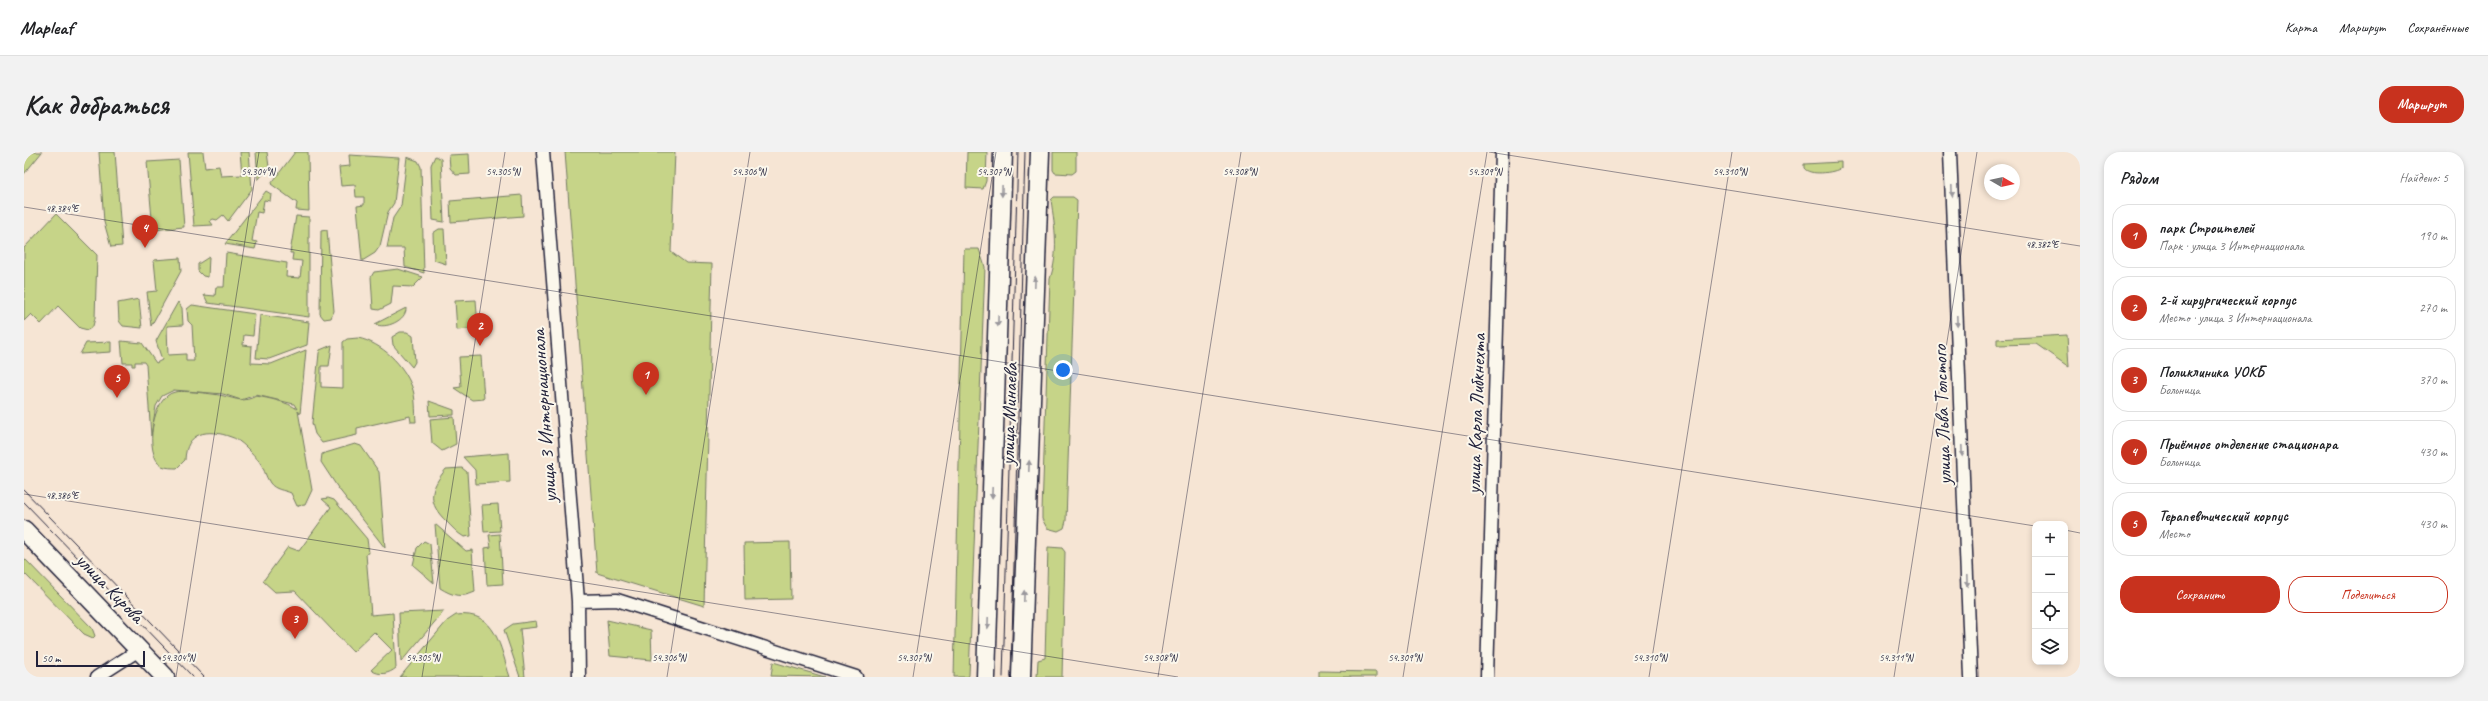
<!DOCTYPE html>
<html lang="ru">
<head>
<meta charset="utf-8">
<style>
  body { margin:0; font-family:Caveat,sans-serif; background:#f2f2f2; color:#202124 }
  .controls { position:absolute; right:12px; bottom:12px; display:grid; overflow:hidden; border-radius:8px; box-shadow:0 2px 6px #0003 }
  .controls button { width:36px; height:36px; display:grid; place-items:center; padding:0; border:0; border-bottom:1px solid #e0e0e0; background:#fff; color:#202124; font:20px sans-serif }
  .compass { position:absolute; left:1960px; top:12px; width:36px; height:36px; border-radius:50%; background:#fff; box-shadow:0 2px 6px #0003; rotate:99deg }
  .scale { position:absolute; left:12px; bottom:10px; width:109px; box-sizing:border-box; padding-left:4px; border:2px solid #22223b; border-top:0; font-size:11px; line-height:14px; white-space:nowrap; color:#22223b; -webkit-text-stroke:3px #fbf7ec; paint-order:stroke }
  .you { position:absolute; left:1039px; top:218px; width:14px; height:14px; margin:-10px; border:3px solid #fff; border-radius:50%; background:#1a73e8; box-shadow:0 0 0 6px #1a73e833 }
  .badge { display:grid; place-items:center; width:26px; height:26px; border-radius:50%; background:#c8321e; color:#fff; font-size:13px; font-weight:700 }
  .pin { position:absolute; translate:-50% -33px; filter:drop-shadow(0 1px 2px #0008) }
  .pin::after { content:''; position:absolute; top:21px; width:14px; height:12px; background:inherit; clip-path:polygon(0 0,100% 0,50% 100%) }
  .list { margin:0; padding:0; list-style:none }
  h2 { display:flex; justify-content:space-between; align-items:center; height:52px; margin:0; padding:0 16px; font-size:17px }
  h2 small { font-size:13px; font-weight:400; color:#757577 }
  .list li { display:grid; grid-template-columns:26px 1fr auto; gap:12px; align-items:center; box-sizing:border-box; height:64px; margin:0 8px 8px; padding:0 8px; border:1px solid #e0e0e0; border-radius:16px }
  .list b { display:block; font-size:15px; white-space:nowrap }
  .list p { margin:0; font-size:13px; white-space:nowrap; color:#757577 }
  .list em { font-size:13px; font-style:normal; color:#757577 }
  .actions { display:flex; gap:8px; padding:12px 16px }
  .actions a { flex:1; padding:9px 0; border:1px solid #c8321e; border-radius:16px; text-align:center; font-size:14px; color:#c8321e }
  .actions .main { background:#c8321e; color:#fff }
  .icon { flex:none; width:22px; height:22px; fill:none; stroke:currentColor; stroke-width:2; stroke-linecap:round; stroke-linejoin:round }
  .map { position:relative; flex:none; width:2056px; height:525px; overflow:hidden; border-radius:16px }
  header { display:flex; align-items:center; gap:24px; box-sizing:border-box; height:56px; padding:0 20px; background:#fff; border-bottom:1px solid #e0e0e0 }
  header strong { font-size:19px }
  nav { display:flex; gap:22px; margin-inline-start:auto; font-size:14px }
  .intro { display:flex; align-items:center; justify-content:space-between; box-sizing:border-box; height:96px; padding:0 24px }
  h1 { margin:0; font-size:28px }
  .button { padding:10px 18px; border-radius:16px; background:#c8321e; color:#fff; font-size:14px; font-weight:700 }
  main { display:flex; gap:24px; padding:0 24px }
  aside { flex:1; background:#fff; border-radius:16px; box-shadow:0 2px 6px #0003 }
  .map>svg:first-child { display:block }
  .green { fill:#c6d488; stroke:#747b62 }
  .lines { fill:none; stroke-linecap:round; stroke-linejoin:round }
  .minor-casing { stroke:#22223b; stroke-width:15 }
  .primary-casing { stroke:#22223b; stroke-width:21 }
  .minor { stroke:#fbf7ec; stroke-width:12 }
  .primary { stroke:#fbf7ec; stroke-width:18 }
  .tram { stroke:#22223b; stroke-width:1 }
  .oneway { fill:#99979c }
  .ticks { fill:none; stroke:#22223b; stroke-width:1; stroke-opacity:0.45 }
  .labels { text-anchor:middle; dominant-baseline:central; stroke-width:4; stroke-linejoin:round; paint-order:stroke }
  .street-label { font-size:20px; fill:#22223b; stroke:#fbf7ec }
  .ticks-label { font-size:10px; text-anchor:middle; fill:#22223b; stroke:#fbf7ec; stroke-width:4; stroke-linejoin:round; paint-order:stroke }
</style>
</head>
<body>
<header>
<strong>Mapleaf</strong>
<nav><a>Карта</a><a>Маршрут</a><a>Сохранённые</a></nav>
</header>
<div class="intro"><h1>Как добраться</h1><a class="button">Маршрут</a></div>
<main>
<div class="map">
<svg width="2056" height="525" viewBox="0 0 2056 525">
  <rect width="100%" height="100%" fill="#f6e5d4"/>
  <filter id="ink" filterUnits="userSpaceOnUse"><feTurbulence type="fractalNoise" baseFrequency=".025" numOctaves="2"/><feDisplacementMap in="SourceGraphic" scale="8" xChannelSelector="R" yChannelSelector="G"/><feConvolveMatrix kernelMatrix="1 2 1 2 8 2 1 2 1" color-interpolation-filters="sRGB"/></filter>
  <g filter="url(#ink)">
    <path class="green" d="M0,0H18L0,22Z
      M75,0H91L98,94L87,95L80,70Z
      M164,0H179L181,16L195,14L197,24L218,23L216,0H225L228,37L204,69L199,63L193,68L189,67L186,69L189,73L170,74Z
      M232,0H243L245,15L234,28Z
      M271,0H284L285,59L272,58L273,51L247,32Z
      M541,0H651L647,100L662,111L688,112L680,454L573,421Z
      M943,0H963L962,29L959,37L942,36Z
      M1029,0H1052V19L1048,22L1031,21L1029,18Z
      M445,2L446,22L432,23L426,16L425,3Z
      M325,3L375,6L370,51L364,60L356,94L351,101L338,109L333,54L340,53V45H332L331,33L317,34L315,15L326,14Z
      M411,4L417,7L420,70L409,68L407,13Z
      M383,5L394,9L397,15L400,121L381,115L380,96H363L369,66L377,54Z
      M155,8L160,75L129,78L123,10Z
      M1817,10V16C1810,21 1785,24 1780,16V12Z
      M242,39L247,42L246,49L240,48L238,61L233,60L228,89L233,90L231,97L201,92Z
      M498,43L499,64L427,70L426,49Z
      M1030,45H1049L1053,48L1042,369L1040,376L1034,379L1023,376L1018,367V359L1026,127C1035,100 1031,76 1027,48Z
      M32,62L73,103L71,166L69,174L64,178L56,176L34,154L17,172L7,162L0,169V96Z
      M272,64L285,65V165L184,151L180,143L191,144L192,135H200L202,101L263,111L262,125L276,126L278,109L268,108L269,101H266Z
      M415,77H420L422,112L410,108L409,81Z
      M303,78L310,159L307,166L300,167L296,162L297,79Z
      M940,97H955L961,115L945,523L944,525H930Z
      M185,105L184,125L179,124L174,119V112Z
      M156,106L157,119L127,174L123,140L133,139L130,108Z
      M374,117L399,125L389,135L369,134L367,152L355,158L349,157L347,125L350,120Z
      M115,147L118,176L99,174L95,169L94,151Z
      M452,148L454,176L433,178L431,149Z
      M154,150L158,156L159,173L143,174L144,203L162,202V209H170L168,173L164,169L163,157L168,153L231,162L229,184L220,183L219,193L228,194L227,211L247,212L282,198L276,262L274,259L288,338L281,353L273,354L267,341C260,338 251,338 246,331C241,324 240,315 235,309C229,302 216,287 207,285C183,276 162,280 161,308L153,316C149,316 142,316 138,314C119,302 128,244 151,240C158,238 192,242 200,244C213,247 219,251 232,244C244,246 264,250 273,257L270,252L232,243L217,248L199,242L150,238L138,244L132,254L127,284L122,213L120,210H111V214H108V211H99L97,189L118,191L132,211L138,208L132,189Z
      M382,156C383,168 361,178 351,172Z
      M236,163L285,170L283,193L245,207L232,206Z
      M376,180H383L389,184L391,210L388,215L369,193L368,185Z
      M2043,183L2045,215L2012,192L1973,193V187Z
      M334,186C358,191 380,213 388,235C392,245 391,259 392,270H387L386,264L333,276V283L298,291L291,282L288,271L295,201L296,198L308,193L305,214H297V235L319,236V190L323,187Z
      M87,190V200L56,202L62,191Z
      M457,204L460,247L448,248L430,236L437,235L435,205Z
      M405,249L430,258V263L406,264Z
      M430,265L432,292L418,299L408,291L406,267Z
      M331,292L337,294L355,320L361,396L314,336L297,310L298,302Z
      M485,301L486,330L452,332L451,318L439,305Z
      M438,316L443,320L447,384L440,385C433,381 428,375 423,370C403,351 405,338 422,317Z
      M304,346L310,348L343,387L345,401L342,402L347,463L369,461L372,516C365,522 355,524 347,518L368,498L350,480L329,500L271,439L251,440L239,429L264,395L275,399L307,355L298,347Z
      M474,352L476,379L460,380L458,353Z
      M411,372L442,399L448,398L451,440C437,446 429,444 416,436Z
      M476,382L479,432L463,433L461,396L467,395L465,383Z
      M400,389L406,392L410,431L389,413L393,396Z
      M766,390L767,447L721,448L720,391Z
      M1024,395L1038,396L1041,400L1038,525H1013L1014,508L1021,506Z
      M0,406L68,476L71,484L69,486L60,482L0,421Z
      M420,459L377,510L375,461Z
      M432,463C473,458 476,496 486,525H376L423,469Z
      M583,468L627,478L628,508L586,504Z
      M512,469L513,475L496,477L501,525H496L480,478L489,472Z
      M749,510L801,525L747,524Z
      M1295,519L1352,520V525H1295Z"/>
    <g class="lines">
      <defs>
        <path id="minor" d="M519,0L554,449L555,525
          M1926,0L1947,525
          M554,449L593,448L832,525
          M73,525L115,498
          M1463,525L1478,0"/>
        <path id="primary" d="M0,378L141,525
          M962,525L979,0
          M997,525L1016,0"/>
      </defs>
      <use href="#minor" class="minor-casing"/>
      <use href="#primary" class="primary-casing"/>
      <use href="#minor" class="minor"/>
      <use href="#primary" class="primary"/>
      <path class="tram" d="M0,338L180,525
        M0,350L169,525
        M979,525L994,0
        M987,525L1001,0"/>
    </g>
    <defs><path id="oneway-solid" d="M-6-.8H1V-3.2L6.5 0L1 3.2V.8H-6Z"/></defs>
    <g class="oneway">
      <use href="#oneway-solid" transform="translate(978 39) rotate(91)"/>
      <use href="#oneway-solid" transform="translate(1928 39) rotate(88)"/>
      <use href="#oneway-solid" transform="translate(1011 130) rotate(-88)"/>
      <use href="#oneway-solid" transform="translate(974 169) rotate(92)"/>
      <use href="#oneway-solid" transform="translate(1933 169) rotate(88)"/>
      <use href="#oneway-solid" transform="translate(1938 299) rotate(88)"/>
      <use href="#oneway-solid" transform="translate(1005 314) rotate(-88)"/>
      <use href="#oneway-solid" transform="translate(968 341) rotate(92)"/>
      <use href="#oneway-solid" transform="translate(1943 429) rotate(88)"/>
      <use href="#oneway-solid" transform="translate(1000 444) rotate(-88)"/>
      <use href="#oneway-solid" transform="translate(964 471) rotate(92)"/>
    </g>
  </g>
  <path class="ticks" d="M1465,0L2056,94M0,55L2011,374M0,342L1154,525M2041,378L2056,381M152,525L235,0M398,525L481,0M643,525L726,0M889,525L972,0M1134,525L1217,0M1379,525L1463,0M1625,525L1708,0M1870,525L1953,0"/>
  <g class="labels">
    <g class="street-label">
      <text transform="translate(985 262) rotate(-88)">улица Минаева</text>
      <text transform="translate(1452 262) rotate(-88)">улица Карла Либкнехта</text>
      <text transform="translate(1918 263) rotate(-92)">улица Льва Толстого</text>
      <text transform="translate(520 264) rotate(-94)">улица 3 Интернационала</text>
      <text transform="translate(86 436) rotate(46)">улица Кирова</text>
    </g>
  </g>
  <g class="ticks-label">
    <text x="234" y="23">54.304°N</text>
    <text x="479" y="23">54.305°N</text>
    <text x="725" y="23">54.306°N</text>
    <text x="970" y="23">54.307°N</text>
    <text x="1216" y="23">54.308°N</text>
    <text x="1461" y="23">54.309°N</text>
    <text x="1706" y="23">54.310°N</text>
    <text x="38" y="60">48.384°E</text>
    <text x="2018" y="96">48.382°E</text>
    <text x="38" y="347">48.386°E</text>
    <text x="154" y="509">54.304°N</text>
    <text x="399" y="509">54.305°N</text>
    <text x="645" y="509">54.306°N</text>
    <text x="890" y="509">54.307°N</text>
    <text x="1136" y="509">54.308°N</text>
    <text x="1381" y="509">54.309°N</text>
    <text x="1626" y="509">54.310°N</text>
    <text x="1872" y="509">54.311°N</text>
  </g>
</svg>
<div class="controls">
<button>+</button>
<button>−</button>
<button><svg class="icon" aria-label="locate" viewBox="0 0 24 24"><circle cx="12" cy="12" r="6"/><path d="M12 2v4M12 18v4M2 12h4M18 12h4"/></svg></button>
<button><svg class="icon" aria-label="layers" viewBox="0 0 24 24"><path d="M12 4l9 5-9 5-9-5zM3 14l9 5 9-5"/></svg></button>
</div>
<svg class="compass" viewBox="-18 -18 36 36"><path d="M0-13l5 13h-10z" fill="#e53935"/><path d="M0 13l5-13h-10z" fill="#757577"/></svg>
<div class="scale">50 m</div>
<div class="you"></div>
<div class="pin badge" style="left:622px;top:243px">1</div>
<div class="pin badge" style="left:456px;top:194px">2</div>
<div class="pin badge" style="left:271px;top:487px">3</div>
<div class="pin badge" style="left:121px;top:96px">4</div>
<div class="pin badge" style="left:93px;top:246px">5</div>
</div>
<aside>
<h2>Рядом<small>Найдено: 5</small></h2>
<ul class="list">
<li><span class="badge">1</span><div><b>парк Строителей</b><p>Парк · улица 3 Интернационала</p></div><em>190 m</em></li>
<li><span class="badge">2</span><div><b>2-й хирургический корпус</b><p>Место · улица 3 Интернационала</p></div><em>270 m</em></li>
<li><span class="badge">3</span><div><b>Поликлиника УОКБ</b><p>Больница</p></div><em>370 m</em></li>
<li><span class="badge">4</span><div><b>Приёмное отделение стационара</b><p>Больница</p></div><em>430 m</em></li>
<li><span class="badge">5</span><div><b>Терапевтический корпус</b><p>Место</p></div><em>430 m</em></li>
</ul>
<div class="actions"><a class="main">Сохранить</a><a>Поделиться</a></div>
</aside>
</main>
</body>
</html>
